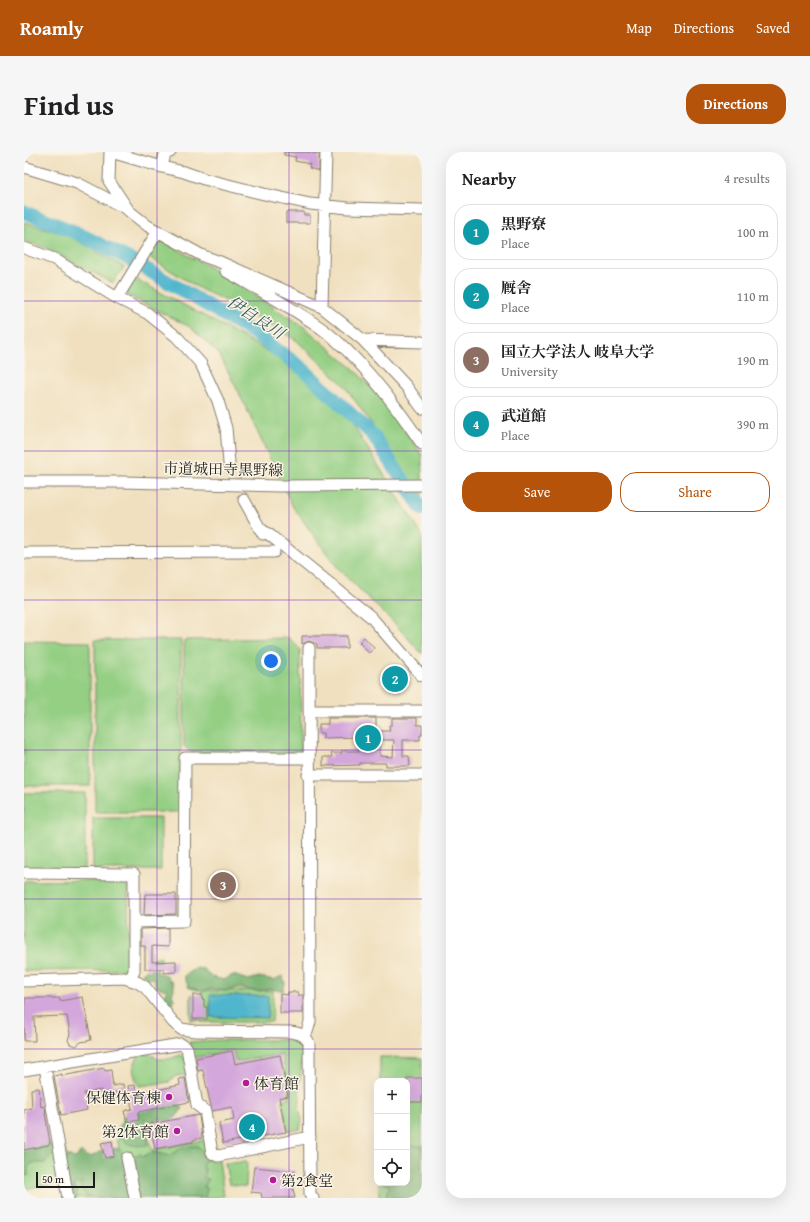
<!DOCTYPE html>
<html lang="en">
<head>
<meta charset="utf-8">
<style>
  body { margin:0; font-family:"Gentium Book Plus","Noto Serif JP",serif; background:#f6f6f6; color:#202124 }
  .controls { position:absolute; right:12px; bottom:12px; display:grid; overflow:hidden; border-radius:8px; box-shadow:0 4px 16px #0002 }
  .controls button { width:36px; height:36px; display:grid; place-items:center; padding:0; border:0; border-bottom:1px solid #e0e0e0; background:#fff; color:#202124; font:20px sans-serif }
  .scale { position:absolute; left:12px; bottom:10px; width:59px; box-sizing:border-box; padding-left:4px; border:2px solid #1c1c1c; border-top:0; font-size:11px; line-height:14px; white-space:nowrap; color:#1c1c1c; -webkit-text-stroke:3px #fcf5e5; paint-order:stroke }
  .you { position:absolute; left:247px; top:509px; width:14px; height:14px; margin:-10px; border:3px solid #fff; border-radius:50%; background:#1a73e8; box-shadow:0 0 0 6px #1a73e833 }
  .badge { display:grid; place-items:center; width:26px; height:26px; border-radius:50%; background:#b45309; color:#fff; font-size:13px; font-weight:700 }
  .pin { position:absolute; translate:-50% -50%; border:2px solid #fff; box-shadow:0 1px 4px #0006 }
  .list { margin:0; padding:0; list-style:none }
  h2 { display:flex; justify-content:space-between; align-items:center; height:52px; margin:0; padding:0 16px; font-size:17px }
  h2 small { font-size:13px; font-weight:400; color:#757577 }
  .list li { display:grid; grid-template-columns:26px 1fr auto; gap:12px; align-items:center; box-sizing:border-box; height:56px; margin:0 8px 8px; padding:0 8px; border:1px solid #e0e0e0; border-radius:16px }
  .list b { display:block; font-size:15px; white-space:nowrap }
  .list p { margin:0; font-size:13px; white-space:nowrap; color:#757577 }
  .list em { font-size:13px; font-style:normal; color:#757577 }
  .actions { display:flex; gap:8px; padding:12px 16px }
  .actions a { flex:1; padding:9px 0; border:1px solid #b45309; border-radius:16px; text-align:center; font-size:14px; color:#b45309 }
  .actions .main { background:#b45309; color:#fff }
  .icon { flex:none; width:22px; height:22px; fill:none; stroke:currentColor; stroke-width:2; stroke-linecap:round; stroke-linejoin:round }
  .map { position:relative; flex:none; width:398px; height:1046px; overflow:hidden; border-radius:16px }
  header { display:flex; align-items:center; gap:24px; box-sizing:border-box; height:56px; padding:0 20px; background:#b45309; color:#fff }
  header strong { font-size:19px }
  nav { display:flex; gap:22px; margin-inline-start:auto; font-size:14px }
  .intro { display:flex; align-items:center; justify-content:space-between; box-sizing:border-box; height:96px; padding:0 24px }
  h1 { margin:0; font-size:28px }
  .button { padding:10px 18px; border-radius:16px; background:#b45309; color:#fff; font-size:14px; font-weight:700 }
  main { display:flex; gap:24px; padding:0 24px }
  aside { flex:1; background:#fff; border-radius:16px; box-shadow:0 4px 16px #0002 }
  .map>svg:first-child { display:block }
  .green { fill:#94cf84; stroke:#587650 }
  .forest { fill:#77b272; stroke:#4a6747 }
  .water { fill:#4fb6cd; stroke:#366974 }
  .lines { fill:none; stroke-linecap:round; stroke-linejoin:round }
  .river { stroke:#4fb6cd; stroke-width:14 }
  .building { fill:#d3a6dc; fill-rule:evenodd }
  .minor-tunnel { stroke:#c6b99e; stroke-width:11; stroke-dasharray:11 5.5; stroke-linecap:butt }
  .minor-casing { stroke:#867e6e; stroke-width:13 }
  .minor { stroke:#fff; stroke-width:11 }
  .grid { fill:none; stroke:#7b2cbf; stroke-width:1; stroke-opacity:0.55 }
  .poi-dot { fill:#b5179e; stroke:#fcf5e5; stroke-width:1.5 }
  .labels { text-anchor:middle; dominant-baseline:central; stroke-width:3; stroke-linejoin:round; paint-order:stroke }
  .street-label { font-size:15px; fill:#1c1c1c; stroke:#fcf5e5 }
  .poi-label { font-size:15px; fill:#1c1c1c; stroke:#fcf5e5; text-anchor:start }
  .water-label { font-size:16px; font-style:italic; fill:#305a63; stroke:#fcf5e5 }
</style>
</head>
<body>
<header>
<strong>Roamly</strong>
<nav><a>Map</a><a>Directions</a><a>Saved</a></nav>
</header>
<div class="intro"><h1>Find us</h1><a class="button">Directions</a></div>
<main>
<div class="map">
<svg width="398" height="1046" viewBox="0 0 398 1046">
  <rect width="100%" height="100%" fill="#fcf5e5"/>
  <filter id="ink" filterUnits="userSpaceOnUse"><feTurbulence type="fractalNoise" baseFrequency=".025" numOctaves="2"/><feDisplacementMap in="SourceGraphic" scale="8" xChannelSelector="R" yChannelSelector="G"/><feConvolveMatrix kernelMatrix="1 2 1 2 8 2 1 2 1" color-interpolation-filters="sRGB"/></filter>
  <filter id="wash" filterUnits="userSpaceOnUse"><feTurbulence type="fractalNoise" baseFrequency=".012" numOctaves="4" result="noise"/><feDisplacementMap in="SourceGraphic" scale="16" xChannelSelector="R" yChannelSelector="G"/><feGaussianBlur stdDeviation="0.9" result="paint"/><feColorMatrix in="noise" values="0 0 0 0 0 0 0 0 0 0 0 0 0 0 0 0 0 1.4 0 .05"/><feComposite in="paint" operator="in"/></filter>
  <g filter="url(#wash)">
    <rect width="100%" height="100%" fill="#f0e0bf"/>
    <path class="green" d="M0,70L44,83L100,115L89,131L20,95L0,89Z
      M133,86L187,116L280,175L331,218L366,257L398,303V347L366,298L320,233L272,188L207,151L178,138L123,104Z
      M110,126L221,186L266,213L322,262L398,383V502L373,474L312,414L269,355L213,237L195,202L166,175L101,142Z
      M265,486L276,497L277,601L169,602L160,594V488Z
      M71,488H157V660H71Z
      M0,489L66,490V634H0Z
      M0,641H61V718H0Z
      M69,666H137V718H69Z
      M104,728L105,818L0,819V729Z
      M178,839H249L248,870H177L176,868H167V843L177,844Z
      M196,888H257L269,889L276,894L278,902L277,920L275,935L276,947L275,957L278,968L276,977L264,979L258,948L266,945L258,902L212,910L209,898L168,906L165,890Z
      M127,902L133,907H145L157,903L161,906L164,923L151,924L146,930L115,934C108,919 107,917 115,903Z
      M356,905L398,906V1046H355V1031H383V929H356Z
      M121,972L128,998L180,988L185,1009L195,1008L200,1044L188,1046H43L40,1033H22L0,1037V1000L41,997L46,1011L96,1005L92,977Z
      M223,1010L222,1035L205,1032L201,1011Z"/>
    <path class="forest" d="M137,804V810L132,815L134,821L143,823L145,828L149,831L150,837L148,843L150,847L148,853L141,850L140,843L143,838L132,835L130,826L122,827L118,821L121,819H128L129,806Z
      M171,816L180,817L188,825L200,828L209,823L224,828L235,825L250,828L258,824L261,831L259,839L245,837L233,839L214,836L201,839L189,837L178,839L165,836L160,824Z
      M151,951L159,956L152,965L145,969L137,967L127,970L120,966L124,976V993C109,995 101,994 93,980L100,964L112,965L116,954L127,958Z
      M23,991L35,995L33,1003L27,1004L21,1011H8L4,1016V1024L0,1023V998L2,996H13Z
      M383,993L398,994V1046H362L363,1038L366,1035L359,1031H383Z
      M174,994L180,1000L183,1007L178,1013L181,1017L180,1024L179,1025L185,1027L180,1035L183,1037L181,1045L176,1046H113L106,1013L108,1004L117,1002L119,1005C130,997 132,1002 143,1003C149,1003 153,998 157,996C162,994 169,994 174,994Z
      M82,995L95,997L102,1004L110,1046H71L63,1044L56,1036L59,1029L54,1033L51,1030L50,1036L53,1040V1046H40L37,1037L42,1025L41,1011L43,1004L52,1006L56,1000L66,1005L81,998Z"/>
    <path class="water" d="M186,843L244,844V866L186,865Z"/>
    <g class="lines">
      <path class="river" d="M0,60L51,80L107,108L230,181L279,217L349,283L398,357"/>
    </g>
    <g id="blocks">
      <path class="building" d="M260,0H283L295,2V19L285,16L286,12L271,9L272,5L260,3Z
        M262,60H280V63H286V71H262Z
        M278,484H323V496H293V492L285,489L278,492Z
        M340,485L350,496L345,501L335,490Z
        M369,514L384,529L374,540L358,525Z
        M304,566H352V579H366L365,573H368V566H393V573H398V583H396V588H379V604H385L386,614H362V611H336V613L299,614V605H308L307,601H318L317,599H335V585L299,586V581H295V572H304ZM356,588H370L369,605L356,604Z
        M121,742H152V762L120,763Z
        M144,776V795L128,794V810L152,809V820L140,821V817H121V794H117V777Z
        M264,840H274V843H279V861H256V842L264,843Z
        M169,843H178V847H180V855H183V867H169Z
        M59,845L67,888L57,890L52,894L46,892L44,888L46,882L43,864L10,865L11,889H0L1,846H36V849Z
        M208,899L211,912L256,903L264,944L255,946L262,980L199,991L195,971L210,968L208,955L188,959L179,918L174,919L172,906Z
        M80,916L81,919L87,918L89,934L99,932L100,940L85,942V940L78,942L77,938L60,941L63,958L37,963L30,924L38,922V924Z
        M161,926L165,950L114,960L115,968L103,970L100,959L108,957L104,934L111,933L113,942L156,933L155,927Z
        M383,926H398V950H383Z
        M15,936L17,955L21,954L22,961H21L26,991L24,993L0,998V958L8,956L7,937Z
        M175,963L178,986L169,988V990L131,997L126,972Z
        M88,989L90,1004L81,1006L77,991Z
        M230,1015L271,1019L269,1037L271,1046H238L237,1041L227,1040Z"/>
    </g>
  </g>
  <g filter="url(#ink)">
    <use href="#blocks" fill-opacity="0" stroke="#867e6e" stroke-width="1"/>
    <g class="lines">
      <path class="minor-tunnel" d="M205,311L220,348"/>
      <defs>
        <path id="minor" d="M86,0L85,29L105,59L124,74L179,104L196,110L298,155L339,188L398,190
          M87,0L138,15L160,20L180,27L240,42L286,52L324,56L398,58
          M0,15L53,31L103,57
          M138,15L141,2L146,0
          M0,96L30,107L93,146L123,161L153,185L177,212L194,249L202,276L205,311
          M202,119C235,138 270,156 301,179C336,206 373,255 398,292
          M93,146L134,79
          M298,155L302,0
          M339,188L382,234L398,256
          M0,330H98L256,334L398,333
          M220,348L239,382
          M235,376L247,384L347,465L398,524
          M0,401L250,400
          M285,559H397
          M284,623H398
          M0,721L110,722V819L108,824L103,827
          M110,770L160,769L161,606H285
          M0,829L100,826L113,830L121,835L149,870L157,877L171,879L266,880C274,881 281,882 285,891L286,1042L289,1046
          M279,883L283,880L286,870L285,496
          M21,915L44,1046
          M0,918L157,892L163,896L173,953L181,959L188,1001L194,1004L286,985
          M103,1006L111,1046"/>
      </defs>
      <use href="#minor" class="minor-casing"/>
      <use href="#minor" class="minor"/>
    </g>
  </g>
  <path class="grid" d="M133,0V1046M265,0V1046M0,149H398M0,299H398M0,448H398M0,598H398M0,747H398M0,897H398"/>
  <g class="poi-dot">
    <circle cx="222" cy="931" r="4"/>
    <circle cx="145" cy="945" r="4"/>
    <circle cx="153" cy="979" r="4"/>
    <circle cx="249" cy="1028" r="4"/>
  </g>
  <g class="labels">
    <g class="street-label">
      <text transform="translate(199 317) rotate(1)">市道城田寺黒野線</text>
    </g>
    <g class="poi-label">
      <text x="230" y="931">体育館</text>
      <text x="137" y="945" text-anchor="end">保健体育棟</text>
      <text x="145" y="979" text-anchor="end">第2体育館</text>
      <text x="257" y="1028">第2食堂</text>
    </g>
    <g class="water-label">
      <text transform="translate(232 165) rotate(33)">伊自良川</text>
    </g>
  </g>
</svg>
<div class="controls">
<button>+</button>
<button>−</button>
<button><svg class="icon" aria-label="locate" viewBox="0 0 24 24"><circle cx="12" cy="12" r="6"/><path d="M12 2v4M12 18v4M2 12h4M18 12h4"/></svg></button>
</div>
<div class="scale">50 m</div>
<div class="you"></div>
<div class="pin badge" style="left:344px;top:586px;background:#0f9aa8">1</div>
<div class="pin badge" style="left:371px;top:527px;background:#0f9aa8">2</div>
<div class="pin badge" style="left:199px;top:733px;background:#8d6e63">3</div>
<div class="pin badge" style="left:228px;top:975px;background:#0f9aa8">4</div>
</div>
<aside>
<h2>Nearby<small>4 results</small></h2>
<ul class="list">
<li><span class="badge" style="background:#0f9aa8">1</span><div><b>黒野寮</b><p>Place</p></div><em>100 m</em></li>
<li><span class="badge" style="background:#0f9aa8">2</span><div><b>厩舎</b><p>Place</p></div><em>110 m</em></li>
<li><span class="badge" style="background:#8d6e63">3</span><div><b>国立大学法人 岐阜大学</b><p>University</p></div><em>190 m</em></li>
<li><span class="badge" style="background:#0f9aa8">4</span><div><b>武道館</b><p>Place</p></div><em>390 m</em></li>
</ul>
<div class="actions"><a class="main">Save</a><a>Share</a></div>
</aside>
</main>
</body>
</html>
